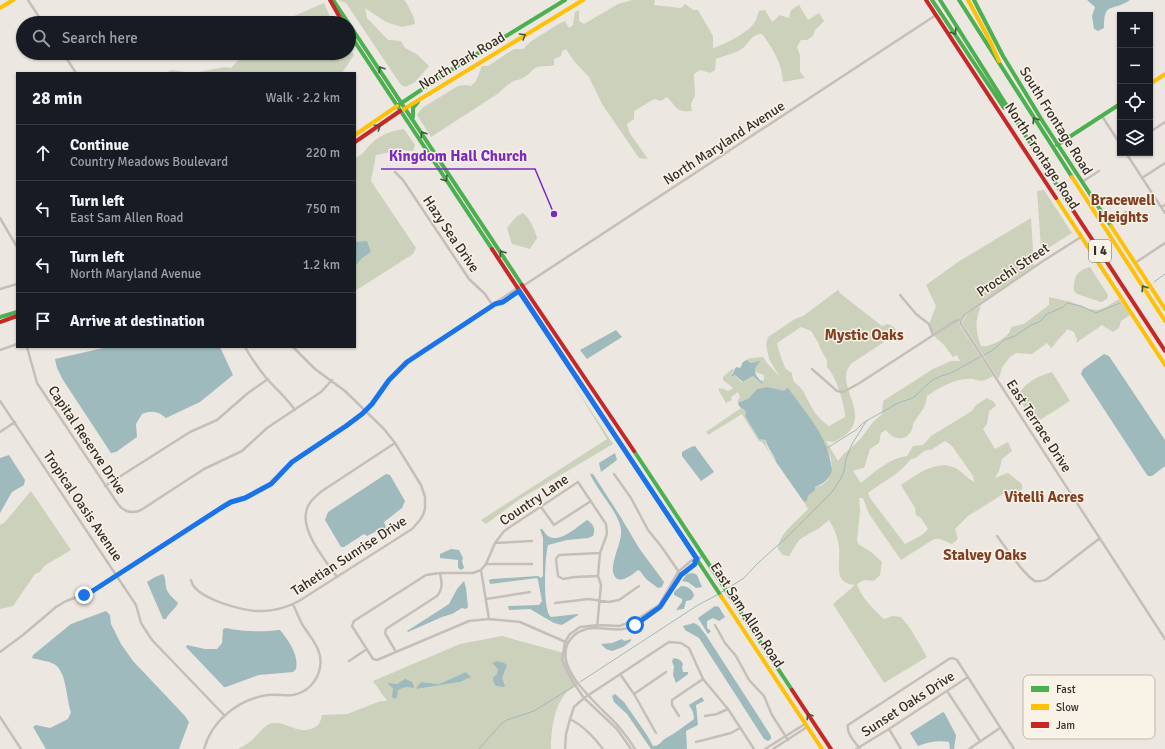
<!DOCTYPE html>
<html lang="en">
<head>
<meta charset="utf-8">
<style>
  body { margin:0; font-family:Signika,sans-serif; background:#242831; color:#f1f3f6 }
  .controls { position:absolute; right:12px; top:12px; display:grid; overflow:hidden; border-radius:0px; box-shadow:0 1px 3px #0004 }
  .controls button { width:36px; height:36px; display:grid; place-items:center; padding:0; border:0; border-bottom:1px solid #363941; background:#171b24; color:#f1f3f6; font:20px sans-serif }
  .stop { position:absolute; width:12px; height:12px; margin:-9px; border:3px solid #1a73e8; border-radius:50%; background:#fff }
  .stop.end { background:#1a73e8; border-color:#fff; box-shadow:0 1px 4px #0008 }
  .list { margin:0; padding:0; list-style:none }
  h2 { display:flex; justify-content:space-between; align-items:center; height:52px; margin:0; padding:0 16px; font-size:17px }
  h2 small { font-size:13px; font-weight:400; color:#9ea1a6 }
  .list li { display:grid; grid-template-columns:26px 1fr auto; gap:12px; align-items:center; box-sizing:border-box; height:56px; padding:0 16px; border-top:1px solid #363941 }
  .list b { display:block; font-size:15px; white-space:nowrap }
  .list p { margin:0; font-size:13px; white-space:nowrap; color:#9ea1a6 }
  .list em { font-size:13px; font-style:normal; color:#9ea1a6 }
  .icon { flex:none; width:22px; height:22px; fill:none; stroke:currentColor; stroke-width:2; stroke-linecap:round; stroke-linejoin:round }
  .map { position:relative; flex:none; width:1165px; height:749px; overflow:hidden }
  .search { position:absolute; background:#171b24; box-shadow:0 1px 3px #0004; left:16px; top:16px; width:340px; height:44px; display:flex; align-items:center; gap:10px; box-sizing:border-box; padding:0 14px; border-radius:22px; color:#9ea1a6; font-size:15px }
  .panel { position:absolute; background:#171b24; box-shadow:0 1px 3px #0004; left:16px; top:72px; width:340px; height:276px; border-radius:0px }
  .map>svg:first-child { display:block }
  .green { fill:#ccd1bb; fill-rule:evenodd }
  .water { fill:#9ebabc }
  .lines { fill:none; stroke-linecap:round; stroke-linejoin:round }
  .stream { stroke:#9ebabc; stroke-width:1 }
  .street { stroke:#c5bfb9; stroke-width:2.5 }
  .fast { stroke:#4caf50; stroke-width:4 }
  .slow { stroke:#ffc107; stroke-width:4 }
  .jam { stroke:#c62828; stroke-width:4 }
  .oneway { stroke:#3d5a36 }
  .route { stroke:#1a73e8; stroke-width:5 }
  .labels { text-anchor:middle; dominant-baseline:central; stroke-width:3; stroke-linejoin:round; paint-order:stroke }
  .shield { fill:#f9f2e7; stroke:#706861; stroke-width:1 }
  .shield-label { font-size:13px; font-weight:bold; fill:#352d28 }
  .street-label { font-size:14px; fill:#352d28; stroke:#f9f2e7 }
  .neighbourhood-label { font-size:15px; font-weight:bold; fill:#814024; stroke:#f9f2e7 }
  .key { fill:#f9f2e7; stroke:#beb7ae; stroke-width:1 }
  .key-label { font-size:11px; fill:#352d28 }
  .leader { fill:none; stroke:#7b2cbf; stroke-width:1.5 }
  .callout-dot { fill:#7b2cbf; stroke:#f9f2e7; stroke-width:1.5 }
  .callout-label { font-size:15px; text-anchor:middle; font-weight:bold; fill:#7b2cbf; stroke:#f9f2e7; stroke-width:3; stroke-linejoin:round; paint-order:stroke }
</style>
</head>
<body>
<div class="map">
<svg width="1165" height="749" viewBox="0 0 1165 749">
  <rect width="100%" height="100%" fill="#ece7e0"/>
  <path class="green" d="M338,0H404L406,2L414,18L415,24L402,27L386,22L365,8L367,18L388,40L401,41L405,48L418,55L429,66L415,82L406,87L401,85L346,3Z
    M632,0H655L654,5L681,8L685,4L693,10H698L713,36V48C726,44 750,32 756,20C757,17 758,14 759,11L765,10L772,22L780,15L789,18L791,10L799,5L808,20L819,13L824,21L815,30L813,36L807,40H801L797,47L800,55V72L805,78L783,82C782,63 773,49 762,34C752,34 750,42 743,48C735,54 725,55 716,59L715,70L710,73L700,70L694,74L695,95L691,104L692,111C676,113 677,107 667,97L661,101L654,99L634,111V119L627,124L629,132L648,159L639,158L602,104L589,77L574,61L566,49L562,51L561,56L554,59V65C548,67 541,65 535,68C532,70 529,74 526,76C522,79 518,80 514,81C508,84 503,89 499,93L431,137L417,115L422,108L458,86L465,85L471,86L476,81L482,66H488L514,49H523L530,42L560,23L565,21L569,28L573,25L575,12L579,10V21L584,24L618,4Z
    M324,3L333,23H282L287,19Z
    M349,47L354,55L342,73H166L171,70L193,73L224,67L231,68L245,53H349Z
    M404,129L415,145L413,151L401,150L376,155L371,181L416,248L413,254L355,291V158C366,153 364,150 372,143C381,134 392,131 404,129Z
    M1044,190L1072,233L1045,250L1041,248L1037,191Z
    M523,213C530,218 535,230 537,238L530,249L512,244L507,228L516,217Z
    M1031,218L1034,266L963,314L959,320L960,326L993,376C976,386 980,377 966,379C952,380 939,388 927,396C926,408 921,411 915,421C912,424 913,430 910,433C903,442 892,439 886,430L881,433L879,443L870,449L864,468L858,469L853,471L861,483C874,472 890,458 907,456L913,446L923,445L931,436L972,411L976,405L987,398L994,402L996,406L989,411L987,424L983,429L995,449L1008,442L1012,451L1002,459L999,471L995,478L1008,473L1022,484V490L1015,495L1008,491L968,516L955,529L958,539L952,544L940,539H934L901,560L869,514L863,498H859L860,511L857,540L858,544L871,552L882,562L880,575L874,581L864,580L857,584C860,596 875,611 884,619L893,616L901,617L910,628L927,657L884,683L833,604L855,585C832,583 841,564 839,547C838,538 834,528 829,520L818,529L810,533L799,540L789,556L783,555L778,549C779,533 798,520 808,509L804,502H806L808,496L815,487L822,485L828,480L832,470L831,458L821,436L784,391L777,390L770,387L757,389L749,398L738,403V400L740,397L738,392L731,397L732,400L726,403L719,391V388L724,389L728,391L733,388L723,380V377L732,369L734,370L732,373L733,377L735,375L741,382H744L753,376L761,383L764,382L760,381L764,380V375L755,372V368L759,363L757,362L749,363L746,360L751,358L763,357L767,363L779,376L769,359L766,344L768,337L795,319L803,316L838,290L841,294L882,326L888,324L894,327L898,333L852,363C833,382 866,407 851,429C847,435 839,439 834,442L826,441L838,461C844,452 854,446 861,438C868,429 873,421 882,414L883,401L933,369L951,361H960L957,355L953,357L944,345L932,334L930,322L936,306L926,285L958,262ZM801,327L811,331L818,342L821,350L827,360V367C836,376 845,405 845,417L829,426C815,417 811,406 803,391C801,387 797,385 794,382C793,380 792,375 792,373C791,372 787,370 786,369C784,366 777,346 777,343ZM945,441L952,446L973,476L974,482C967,478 961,470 953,467C935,460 916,475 901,485L915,508L916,515L921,518L928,529L922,535L905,544L870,498L868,493C883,481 900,474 911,459C920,459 922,448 931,450Z
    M1090,267L1108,295L1107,299L1101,302L1077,294L1074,291C1073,278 1077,270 1090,267Z
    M1049,297L1071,302L1089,309L1098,310L1106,307L1119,299L1130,315L1121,321L1119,328L1113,332L1102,325L1076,343L1077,340L1074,332L1067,329C1065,334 1061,336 1058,340C1055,343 1054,346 1051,348L1047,343L1032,354L1016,353L1010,357L1002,367L999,378H998L963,324C962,315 974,310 981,306C975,320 975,331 981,346C988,348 1005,339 1009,333C1010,331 1011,329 1011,327L1024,324L1049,305Z
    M1052,372L1070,401L1035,423L1018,398C1020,385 1040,375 1052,372Z
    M571,380L613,444L520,499L486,524L481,520L607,439Z
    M741,408L746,412L745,416L759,439L766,440C766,442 766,444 767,447C769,453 775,456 776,462L763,443L758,440L742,414L708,435L706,432Z
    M31,491L71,550L44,566L40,572L35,574L13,606L0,609V525L5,522Z
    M502,636L564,653L568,669L578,685C575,687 570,689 567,692C554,705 551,731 551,749H238C242,747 247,744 251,741C256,737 264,726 269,724C284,719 295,734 311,729C318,727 321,722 322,715L347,714L381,701H387L373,681L460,644ZM461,674L470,677L460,682L418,689L421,682L439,684Z"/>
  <path class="water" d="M1087,0H1130C1111,13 1104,0 1104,28L1098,31L1094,29L1092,16L1095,7Z
    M367,241L371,252L362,258L355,266V242Z
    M616,330L622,337L587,359L580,350Z
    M108,347H220L233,375L200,402L166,418C158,411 152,410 142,414L136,424L137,437L116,452L111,453L63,380L57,368L55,359Z
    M1104,354L1109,356L1165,440V466L1152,476H1148L1145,472L1081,374L1083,369Z
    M746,360L751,363L760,361C759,363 757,365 756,367C752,373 760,381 764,383H761L753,376L743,382L735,375L731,377L736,367L740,368L742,365V363Z
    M768,387L784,391L788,388C805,412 827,435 831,464C831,466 832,468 832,470C830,479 823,484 815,487V490C810,495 808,493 807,501L804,502L776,462C775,454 767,449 766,440L759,439L745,416L746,412C743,408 739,408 738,403L749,398L757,389Z
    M695,446L714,472L701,481L682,456V452L691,447Z
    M615,453L617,460L601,472L599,463Z
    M9,455L25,480L24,485L12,492L0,513V458Z
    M386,474L390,475L405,501L402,508L384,522L387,530L375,532L367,536L364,534L344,547H341L325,520L328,512Z
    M590,474H593L620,516L639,548L664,582L662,587L658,588L646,579L640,571L638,570C633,574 622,583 616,578C606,568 623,543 621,530C620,517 605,499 598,488C595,483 592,479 590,474Z
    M587,520C593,524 596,528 593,536L588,538L567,540L548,545C545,555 542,610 551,617L578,614V615L562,625L554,623L530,609L509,610L508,606L539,605L542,601L538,580L537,578L490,584L489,580L492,579L538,576L541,578L543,576V538L540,529H542C544,531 546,535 548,536C560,544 578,526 587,520Z
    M451,549L459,550L463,558L462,561L464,568L461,570L458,568V560L440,558V554Z
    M693,573L697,575L702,587L696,588L688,582L682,581L687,574Z
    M163,574C166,578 165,582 166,587C167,593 173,598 178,603C176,609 169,612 166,619H163L147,582L155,577Z
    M464,581L466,588L468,607L466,609L462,608L452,614L442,617L408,632L407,631L449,604L457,589Z
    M681,586C687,586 693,589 694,596L691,600L686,601L684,609L676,610L682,602V599L674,595V592Z
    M715,606L719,607L725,617L719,621L713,618L707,621V628L711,631L708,634L698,618Z
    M106,611L110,615L111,624L121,644L133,661L185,716L189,722L179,749H46L33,727L36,725L50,728L68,719L71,712C66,699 67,671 54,664C48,661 39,660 32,658L33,655L71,624Z
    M694,623L699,626L706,635L771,736V739L768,741L764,739L699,638L685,630L683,626Z
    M226,628C244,632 261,632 280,630C289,641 299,655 296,669L293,672L259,675L226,687H224L186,647L187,645L205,649H217L222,643L223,629Z
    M622,639L624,641L631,639V641L623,647L612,651L606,649L601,644L612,643Z
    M674,658C679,659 681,660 683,664L682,667L683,672H688V674L676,683L673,675L674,667L672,661Z
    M497,661L504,663L507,665L502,678L505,686L504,687L496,686L494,683L493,678L497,674L498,669L492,663Z
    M466,672L471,677L460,682L417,689V687L421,682L439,684Z
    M405,679L412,682L414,686L413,688C407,686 404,687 398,690L397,697L395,699L392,697L393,688L388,684V683L397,684Z
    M615,694L624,702L647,735L653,746C660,746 661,741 666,738C676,733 684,726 694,719L693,712L689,705L702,697L704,701L696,705L698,725L686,731L687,749H651L627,714L614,702L612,696Z
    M943,712L945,714L956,735L954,749H950L949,742C939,740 928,742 918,746L910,733Z"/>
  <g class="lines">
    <path class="stream" d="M1154,282L1165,274
      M984,355L993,350L1004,340L1015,336L1031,325L1039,322L1047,314L1063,307L1067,303L1081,306L1096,313L1120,303
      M827,448L856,430L863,423L875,416L898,403L913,398L931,381L941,376L951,373L980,357
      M728,588L744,578L757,564L787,537L832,492L841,478L844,471L846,459L852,444L867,420
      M721,592L724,591
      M580,682L698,605L717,595
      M479,749L502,723L507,720L534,711L574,686"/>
    <path class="street" d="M28,0L43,23
      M63,53L76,73
      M1102,116L1120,144
      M1150,132L1165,122
      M1126,153L1165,213
      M395,172L403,180L469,279L485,294L493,306
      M1142,178L1165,163
      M1082,182L1099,171
      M1161,207L1165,205
      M0,218L17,247
      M1109,223L1126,212
      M1081,237L1043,261L964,315L961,320V324L1165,639
      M1135,263L1165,243
      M523,286L936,15
      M0,289L17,284
      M900,295L916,314L929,324L933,335
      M495,304L503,302L520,290
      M27,347L37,383L118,504C124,512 132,514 141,510L204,469L242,451L267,428L321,392L332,380
      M245,347C251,358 259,369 267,379C276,389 287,398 295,410
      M0,350L17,344
      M812,369L837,391L843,392L858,384L955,321L961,320
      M0,401L136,605L141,623L152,640L224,715
      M0,432L15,422
      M614,474L631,498L648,530L661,546L681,575
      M105,486L190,432L217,420L248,393L268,379
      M541,507L554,525L591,501
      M997,536C1005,546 1024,576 1035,581C1040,582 1043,581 1047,579L1100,538
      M495,543L532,541
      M486,564H532
      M481,570L489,619
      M598,576L575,577L563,579L558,576L556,559L559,555L600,553
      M337,577C326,561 302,533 306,513C307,503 315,497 322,491L395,443
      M191,580C194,598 244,612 261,611C274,611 288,607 299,601L412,529L420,520L423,515L425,509V497L421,485L395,443L384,429L345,391L315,369L293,347
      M486,599L530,592
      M555,603L589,599L609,602L619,600L639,586
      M715,625L725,643L736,656L749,680L764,696L772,715L788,740
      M568,643L520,622L489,619L469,621L377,660L373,659L352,626L354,621L426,575L440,573H473L481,570L486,564L495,543L504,531L578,482L606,524L607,534L600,553L598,576L601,585L597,628
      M0,652L23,635L56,607L66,601L91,592L221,508L231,503L245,499L271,484L292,462L346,426L362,414L372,404L389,380L407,362L522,285
      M396,652L385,633L386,629L437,596C443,589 442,582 440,573
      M349,661L367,649
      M620,674L634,694L656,733
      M947,691L980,741
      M634,694L666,672
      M679,716L672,705V700L703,679
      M705,716L717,714L728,709
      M0,717L21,749
      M570,719C584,726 594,737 603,749
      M889,729L901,749
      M696,742L731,733L740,728
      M204,749C212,720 239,699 268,695C277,694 285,696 293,695C311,692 323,674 320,656C318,644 308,634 302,624C299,618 296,611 293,604
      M565,749L566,734L570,719L574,707L584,698L669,642L681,643L689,648L703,679L728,709L754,749
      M631,749L617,729L584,698L571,679L562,660L565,642L570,634L580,627L598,625L619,626L634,621L659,605L678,572L692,560L695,561
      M635,749C630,741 625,734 619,727C604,709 553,671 568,643C571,638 575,633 581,631C598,623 616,635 634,626C643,621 655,614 661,606C669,596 673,584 681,575C685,571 690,567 695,564V561L702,556
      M765,749L805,724
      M773,749L807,727
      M856,749L889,729L968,677
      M860,749C855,742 846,733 848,725L949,659L953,658L957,660L1014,749
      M969,749L1000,728"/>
    <path class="fast" d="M333,0L522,285
      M932,0L1004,108
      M940,0L1065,198
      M959,0L1072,177
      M974,0L1003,56L1043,122L1111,226
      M349,33L492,249
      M397,106L457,66L565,0
      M413,117V108L418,102
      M1057,145L1120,104
      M0,317L17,312
      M614,434L721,596
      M634,451L792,690"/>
    <path class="slow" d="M968,0L990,41L999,61
      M0,8L13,0
      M1150,84L1165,74
      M404,109L583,0
      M355,135L397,106
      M1072,177L1165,321
      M1056,198L1165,365
      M1111,226L1165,309
      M721,596L822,749"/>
    <path class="jam" d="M330,0L343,23
      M926,0L1056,198
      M355,142L400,111
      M1065,198L1165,351
      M492,249L614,434
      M522,285L634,451
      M0,322L17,316
      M792,690L831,749"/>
  </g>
  <defs><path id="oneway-chevron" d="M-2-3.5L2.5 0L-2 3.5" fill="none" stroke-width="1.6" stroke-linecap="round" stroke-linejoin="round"/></defs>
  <g class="oneway">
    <use href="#oneway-chevron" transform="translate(954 32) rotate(56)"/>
    <use href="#oneway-chevron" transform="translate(523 36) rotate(-31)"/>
    <use href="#oneway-chevron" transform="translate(381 69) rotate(-123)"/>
    <use href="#oneway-chevron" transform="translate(1035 120) rotate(-123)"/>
    <use href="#oneway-chevron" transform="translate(378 127) rotate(-34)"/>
    <use href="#oneway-chevron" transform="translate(423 134) rotate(-123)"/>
    <use href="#oneway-chevron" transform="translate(445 179) rotate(57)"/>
    <use href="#oneway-chevron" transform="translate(502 253) rotate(-123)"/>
    <use href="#oneway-chevron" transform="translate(1144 288) rotate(-123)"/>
    <use href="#oneway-chevron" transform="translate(809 716) rotate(-124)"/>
  </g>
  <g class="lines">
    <path class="route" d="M84,595L91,592L221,508L231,502L245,498L271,484L292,462L346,426L362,414L372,404L389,380L407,362L495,304L503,302L519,291L697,559L695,561V564L681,575L660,607L635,625"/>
  </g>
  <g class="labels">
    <rect class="shield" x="1089" y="240" width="22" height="22" rx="3"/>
    <g class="shield-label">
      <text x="1100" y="251">I 4</text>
    </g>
    <g class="street-label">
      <text transform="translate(462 61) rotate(-31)">North Park Road</text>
      <text transform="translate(1056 121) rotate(58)">South Frontage Road</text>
      <text transform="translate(724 143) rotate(-33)">North Maryland Avenue</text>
      <text transform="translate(1042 156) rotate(57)">North Frontage Road</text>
      <text transform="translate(451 234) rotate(56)">Hazy Sea Drive</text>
      <text transform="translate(1013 270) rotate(-34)">Procchi Street</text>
      <text transform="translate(1039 426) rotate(57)">East Terrace Drive</text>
      <text transform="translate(87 440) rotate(56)">Capital Reserve Drive</text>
      <text transform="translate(534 500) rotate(-34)">Country Lane</text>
      <text transform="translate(83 506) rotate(56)">Tropical Oasis Avenue</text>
      <text transform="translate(349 556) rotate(-33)">Tahetian Sunrise Drive</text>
      <text transform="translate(747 615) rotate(57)">East Sam Allen Road</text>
      <text transform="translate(908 704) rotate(-33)">Sunset Oaks Drive</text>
    </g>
    <g class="neighbourhood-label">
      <text x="1123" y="200">Bracewell<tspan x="1123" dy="17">Heights</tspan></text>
      <text x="864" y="335">Mystic Oaks</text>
      <text x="1044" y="497">Vitelli Acres</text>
      <text x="985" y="555">Stalvey Oaks</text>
    </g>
  </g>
  <rect x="1023" y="675" width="132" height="64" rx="6" class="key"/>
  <rect x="1031" y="686" width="18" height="6" fill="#4caf50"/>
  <rect x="1031" y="704" width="18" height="6" fill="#ffc107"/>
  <rect x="1031" y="722" width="18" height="6" fill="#c62828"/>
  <g class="key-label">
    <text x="1056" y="693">Fast</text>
    <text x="1056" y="711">Slow</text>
    <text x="1056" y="729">Jam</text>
  </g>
  <path class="leader" d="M554 214L535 169H381"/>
  <circle class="callout-dot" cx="554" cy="214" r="4"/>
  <g class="callout-label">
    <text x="458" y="161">Kingdom Hall Church</text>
  </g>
</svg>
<div class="controls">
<button>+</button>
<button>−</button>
<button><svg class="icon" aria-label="locate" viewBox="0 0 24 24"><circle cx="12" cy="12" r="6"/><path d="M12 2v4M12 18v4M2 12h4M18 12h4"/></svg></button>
<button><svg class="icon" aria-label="layers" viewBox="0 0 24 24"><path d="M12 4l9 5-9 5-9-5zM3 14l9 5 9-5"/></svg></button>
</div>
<div class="stop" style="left:635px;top:625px"></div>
<div class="stop end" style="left:84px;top:595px"></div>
<div class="search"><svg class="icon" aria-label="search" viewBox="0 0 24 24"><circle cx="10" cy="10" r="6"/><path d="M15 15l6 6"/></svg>Search here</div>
<section class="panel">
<h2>28 min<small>Walk · 2.2 km</small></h2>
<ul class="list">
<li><svg class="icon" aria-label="ahead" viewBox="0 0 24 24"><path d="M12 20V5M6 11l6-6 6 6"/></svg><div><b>Continue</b><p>Country Meadows Boulevard</p></div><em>220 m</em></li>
<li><svg class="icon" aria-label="left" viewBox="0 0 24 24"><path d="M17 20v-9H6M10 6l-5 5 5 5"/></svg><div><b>Turn left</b><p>East Sam Allen Road</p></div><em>750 m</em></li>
<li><svg class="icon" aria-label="left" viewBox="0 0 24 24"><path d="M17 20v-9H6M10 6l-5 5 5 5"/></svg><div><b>Turn left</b><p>North Maryland Avenue</p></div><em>1.2 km</em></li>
<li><svg class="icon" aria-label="arrive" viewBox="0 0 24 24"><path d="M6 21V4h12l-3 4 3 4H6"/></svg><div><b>Arrive at destination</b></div></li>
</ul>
</section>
</div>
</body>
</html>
